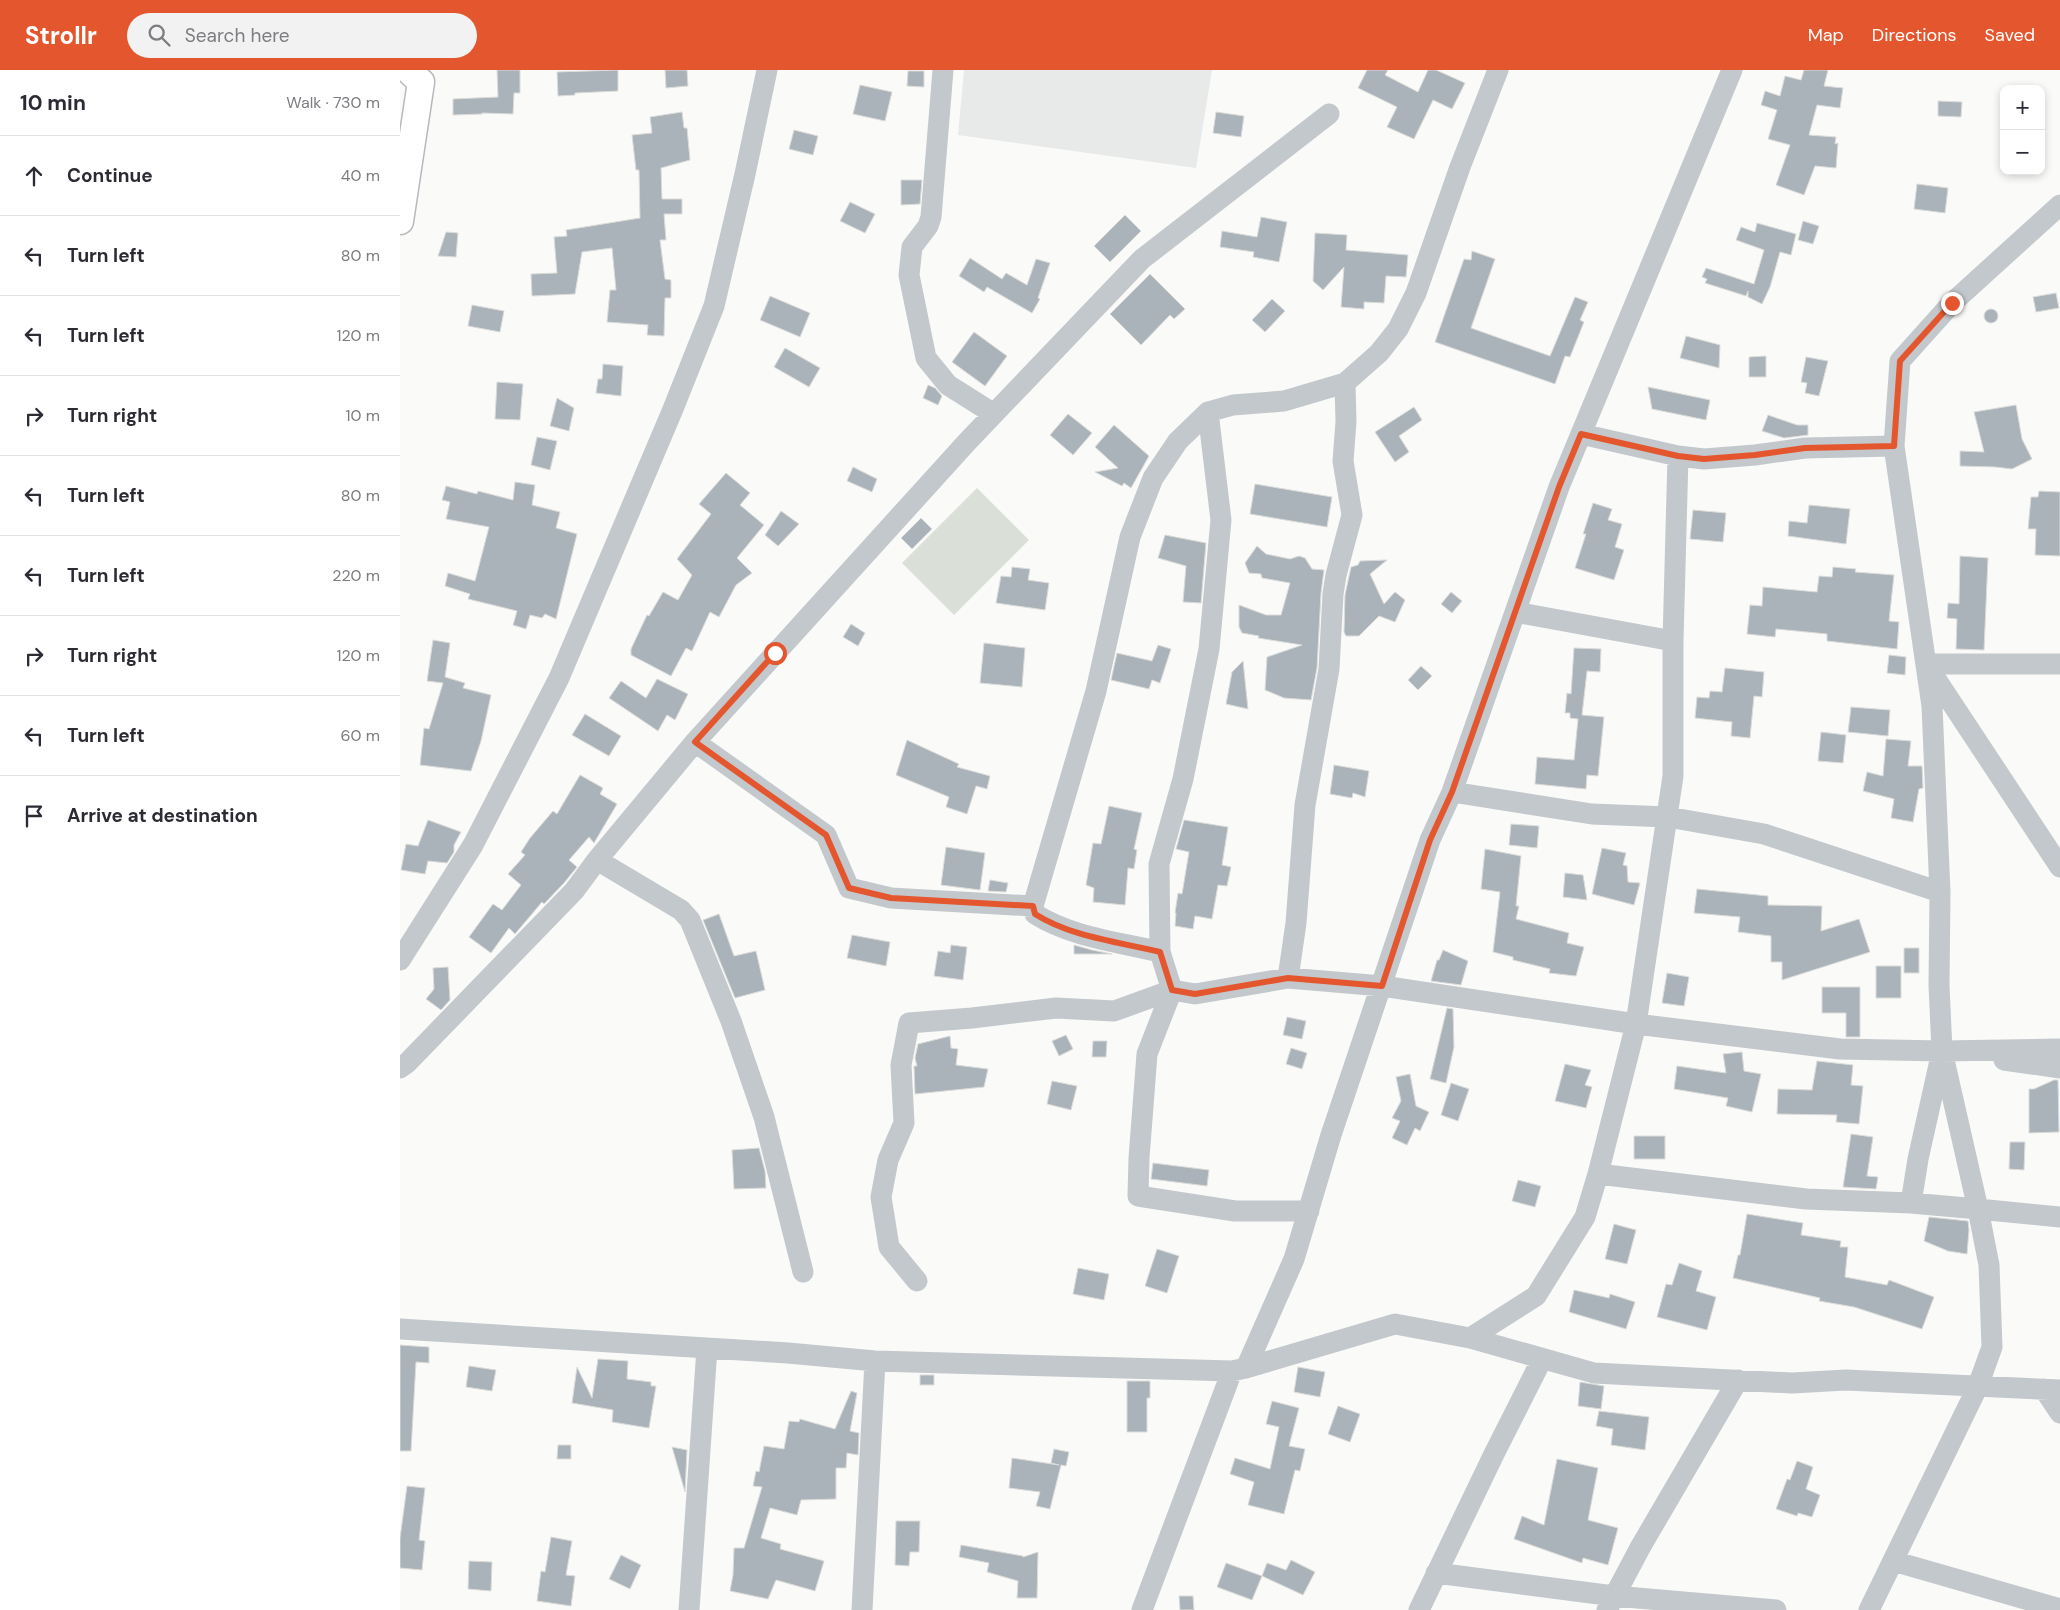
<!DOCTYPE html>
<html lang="en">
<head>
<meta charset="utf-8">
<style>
  body { margin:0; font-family:"DM Sans",sans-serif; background:#f2f2f3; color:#2b2b33 }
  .controls { position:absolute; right:15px; top:15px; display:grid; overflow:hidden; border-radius:10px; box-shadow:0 2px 8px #0003 }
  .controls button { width:45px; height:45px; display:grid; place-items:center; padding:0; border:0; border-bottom:1px solid #e1e1e2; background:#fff; color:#2b2b33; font:25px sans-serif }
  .stop { position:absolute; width:15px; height:15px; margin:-11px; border:4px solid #e4572e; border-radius:50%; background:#fff }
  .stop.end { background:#e4572e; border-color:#fff; box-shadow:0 1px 5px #0008 }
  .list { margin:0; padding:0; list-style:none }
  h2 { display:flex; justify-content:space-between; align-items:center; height:65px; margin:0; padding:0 20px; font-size:21px }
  h2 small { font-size:16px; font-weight:400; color:#7c7c81 }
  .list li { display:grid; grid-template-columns:32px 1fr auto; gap:15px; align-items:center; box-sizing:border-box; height:80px; padding:0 20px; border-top:1px solid #e1e1e2 }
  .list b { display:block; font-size:19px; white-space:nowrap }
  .list em { font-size:16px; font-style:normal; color:#7c7c81 }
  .icon { flex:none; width:28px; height:28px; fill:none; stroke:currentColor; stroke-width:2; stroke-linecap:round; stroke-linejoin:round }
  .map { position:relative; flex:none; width:1660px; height:1540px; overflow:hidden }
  header { display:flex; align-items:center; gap:30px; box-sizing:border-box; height:70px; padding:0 25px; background:#e4572e; color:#fff }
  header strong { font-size:24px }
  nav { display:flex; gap:28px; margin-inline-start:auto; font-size:18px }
  .search { width:350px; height:45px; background:#f2f2f3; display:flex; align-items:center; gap:12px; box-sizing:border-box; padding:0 18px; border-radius:28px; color:#7c7c81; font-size:19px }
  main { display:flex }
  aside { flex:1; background:#fff }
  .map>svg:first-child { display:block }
  .built { fill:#e8e9e9 }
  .green { fill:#dadfd7 }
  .building { fill:#aab3b9; stroke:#dcdcda }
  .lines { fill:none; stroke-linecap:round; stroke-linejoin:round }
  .major-casing { stroke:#b5babe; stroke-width:29 }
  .minor { stroke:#c3c8cc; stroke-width:21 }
  .major { stroke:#fff; stroke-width:26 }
  .route { stroke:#e4572e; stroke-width:6 }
</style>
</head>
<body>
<header>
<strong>Strollr</strong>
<div class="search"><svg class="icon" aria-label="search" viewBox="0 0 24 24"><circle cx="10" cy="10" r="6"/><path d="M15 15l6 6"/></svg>Search here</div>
<nav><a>Map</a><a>Directions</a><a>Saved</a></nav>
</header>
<main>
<aside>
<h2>10 min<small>Walk · 730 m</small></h2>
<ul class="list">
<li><svg class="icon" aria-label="ahead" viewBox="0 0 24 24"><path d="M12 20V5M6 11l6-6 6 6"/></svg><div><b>Continue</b></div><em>40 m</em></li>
<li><svg class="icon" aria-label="left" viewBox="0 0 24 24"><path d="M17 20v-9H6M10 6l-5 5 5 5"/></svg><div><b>Turn left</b></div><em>80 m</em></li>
<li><svg class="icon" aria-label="left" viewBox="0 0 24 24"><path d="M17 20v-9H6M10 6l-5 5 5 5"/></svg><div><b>Turn left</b></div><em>120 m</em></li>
<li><svg class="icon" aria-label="right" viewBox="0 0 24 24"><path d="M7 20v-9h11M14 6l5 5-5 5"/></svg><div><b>Turn right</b></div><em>10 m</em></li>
<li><svg class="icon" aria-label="left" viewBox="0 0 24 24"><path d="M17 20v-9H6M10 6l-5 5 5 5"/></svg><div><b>Turn left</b></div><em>80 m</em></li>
<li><svg class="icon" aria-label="left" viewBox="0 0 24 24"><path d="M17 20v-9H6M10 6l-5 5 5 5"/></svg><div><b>Turn left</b></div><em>220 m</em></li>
<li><svg class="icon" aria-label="right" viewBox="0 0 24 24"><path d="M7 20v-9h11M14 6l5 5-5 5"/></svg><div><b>Turn right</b></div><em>120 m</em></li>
<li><svg class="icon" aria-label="left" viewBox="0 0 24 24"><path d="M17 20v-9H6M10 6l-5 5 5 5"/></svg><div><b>Turn left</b></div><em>60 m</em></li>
<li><svg class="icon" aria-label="arrive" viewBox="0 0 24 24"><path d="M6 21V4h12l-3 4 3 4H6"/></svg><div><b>Arrive at destination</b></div></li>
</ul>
</aside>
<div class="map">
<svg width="1660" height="1540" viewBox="0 0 1660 1540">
  <rect width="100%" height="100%" fill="#fafaf8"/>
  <path class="built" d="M564,0H812L796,98L558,65Z"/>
  <path class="green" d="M577,418L629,470L554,545L502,493Z"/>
  <path class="building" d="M97,0H120V23H114L113,44L82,43V44L53,45V29L98,27Z
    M218,0V21L175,23V25L158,26L157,2Z
    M265,0H287L288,16L266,18Z
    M967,0H988L985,5L1018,22L1028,0H1036L1065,13L1052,39L1033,30L1014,69L987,57L997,37L958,18Z
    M1404,0H1428L1424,16L1443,18L1440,38L1417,35L1409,65L1436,67L1435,74L1438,73L1436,98L1415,96L1404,125L1376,115L1390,75L1368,69L1377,40L1361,35L1365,21L1380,26L1385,6L1401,10Z
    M508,1H524V17L507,16Z
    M460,15L492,22L485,51L453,44Z
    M1538,31L1562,32L1561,47L1538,46Z
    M282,42L284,58H287L290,90L261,98L262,129H282V144H264L266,170H260L265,209L271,210V228H265L264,266L247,265L248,255L207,252L210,220H216L212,178L182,182L175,224L132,226L131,204L157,203L154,167L167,166L166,160L240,148L239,100H236L232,65L252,63L250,47Z
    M816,42L844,46L841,67L813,63Z
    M394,60L418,66L413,85L389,79Z
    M501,110H522L520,134L501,135Z
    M1517,114L1548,118L1545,143L1514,139Z
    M450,132L475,144L465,163L440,151Z
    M725,145L741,161L710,192L694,176Z
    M861,147L887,152L879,192L853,187L854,182L820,177L822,161L857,167Z
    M1403,151L1419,156L1413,174L1398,170Z
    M1357,153L1396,164L1391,185L1380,182L1370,217L1362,234L1348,227V221L1346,226L1305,213L1307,209L1302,207L1306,198L1354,214L1364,180L1336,170L1341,157L1355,162Z
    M46,162L58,163L56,187L38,186Z
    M915,163L947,165L946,180L1008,185L1006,207L986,206L984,233L964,232V239L941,237L944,197L923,220L913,211Z
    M1072,181L1095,189L1071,258L1150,286L1175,227L1188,232L1180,250L1184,252L1170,287L1165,286L1155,314L1035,272L1064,189L1071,190Z
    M570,188L602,209L606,203L627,215L636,189L650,193L638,228L640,229L632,243L587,217L584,222L559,206Z
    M750,204L785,239L774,249L770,245L741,275L710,244Z
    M1656,223L1659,238L1636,242L1633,227Z
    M370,226L410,243L400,267L360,250Z
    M872,229L885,241L865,262L852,250Z
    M72,235L104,241L100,262L68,256Z
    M1584 246a7 7 0 1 1 14 0a7 7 0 1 1-14 0Z
    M574,262L607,286L585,316L552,292Z
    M1286,266L1320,275L1319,298L1280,288Z
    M385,278L420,298L409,317L374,297Z
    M1366,286V307H1349V287Z
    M1406,287L1428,291L1419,326L1405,323L1407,313L1401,312Z
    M203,294L223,296L221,326L196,323L198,309H202Z
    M97,312L123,314L120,350L95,349Z
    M528,315L535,318L542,326L538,335L523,328Z
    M1248,317L1310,330L1306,350L1252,339Z
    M157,328L174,338L169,361L150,356Z
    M1616,335L1622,369L1632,389L1612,399L1595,397L1560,396V381L1584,382L1574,342Z
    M1014,337L1022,350L999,366L1009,382L995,392L975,362Z
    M668,344L692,363L673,385L650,365Z
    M1368,345L1397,355H1408V365L1384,368L1362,361Z
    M714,355L749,386L731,418L724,413L722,416L695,402L718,398L695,377Z
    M137,367L157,371L150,400L131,395Z
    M453,397L477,409L472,422L447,411Z
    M326,403L350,423L340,435L364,455L337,488L352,503L336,515L319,547L310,542L292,581L286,578L271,606L231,585V579L247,545L249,546L263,522L278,530L292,505L277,489L311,444L299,434Z
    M115,412L135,415L132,435L160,442L156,458L177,464L156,549L145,544L142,548L130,545L126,559L113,555L117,541L68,529L70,524L45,516L48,503L75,511L89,457L46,449L50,432L42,430L46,416L77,424L78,421L113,430Z
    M855,414L932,427L927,457L850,444Z
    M1639,421L1660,422V486L1635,485L1636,459H1628L1631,427H1638Z
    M1193,433L1212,439L1208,450L1222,454L1215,477L1224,480L1214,510L1175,498L1186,464H1183Z
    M1409,435L1450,439L1446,474L1388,466L1389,451L1407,453Z
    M1293,440L1326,443L1323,472L1290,469Z
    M381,441L399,454L378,476L365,465Z
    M521,448L532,459L512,479L501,468Z
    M765,465L806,473L801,533L783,532L786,496L758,488Z
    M857,476L866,484L890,489L899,486L905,488L912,499L924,500L921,523L917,598L911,630L884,628L865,620L867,587L902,575L858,568L859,566L842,563L839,557V535L866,545H881L890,513L862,508L861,504L849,503L845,493Z
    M1560,486L1588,488L1584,580L1556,579L1557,549L1547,548L1548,533L1559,534Z
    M987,490L970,504L984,534L995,522L1005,530L995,552L979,546L959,566H946L944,562L945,525L951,497L958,495L960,491Z
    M612,497L630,499L628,510L649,513L645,540L596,533L601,506L611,507Z
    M1433,497L1456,499L1455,502L1494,505L1489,551L1499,552L1497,579L1427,571V564L1376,559L1375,567L1347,564L1350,535L1362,536L1363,517L1417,522L1419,506L1432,507Z
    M1051,522L1062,531L1052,543L1041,534Z
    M451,554L465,563L458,576L443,567Z
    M33,570L50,573L45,607L65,613L63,618L91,625L81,671L71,701L20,695L24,658L29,659L43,613L27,611Z
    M584,573L625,578L622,617L580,613Z
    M758,575L771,579L760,613L752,610L749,619L711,610L717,583L752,591Z
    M1174,578L1201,579L1200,602L1187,601L1182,645L1204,647L1198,706L1187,705L1186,719L1135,714L1137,687L1174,690L1178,649L1170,648V643H1165L1167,623L1171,624Z
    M1489,585L1506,587L1505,605L1487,603Z
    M843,591L848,639L826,634L832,602Z
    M1021,596L1032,606L1018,620L1008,610Z
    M1325,598L1364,602L1362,627L1354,626L1350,668L1331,666L1332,652L1295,648L1297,627L1309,628L1310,621L1322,622Z
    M257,609L288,624L275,650L267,645L258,661L209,628L221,611L246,628Z
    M1451,637L1490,640L1488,666L1448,662Z
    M185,644L221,666L209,686L172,665Z
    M1421,662L1446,665L1443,693L1418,691Z
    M1486,669L1511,671L1508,696H1522L1523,718L1519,719L1513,752L1491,748L1494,729L1463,721L1467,702L1483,706Z
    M507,670L559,694L557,697L590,706L587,719L576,716L567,744L546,737L549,727L496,705Z
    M934,695L969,701L965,727L953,723L952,728L930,724Z
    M180,705L203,718L200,724L217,734L194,773L189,767L169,790L177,797L164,813L144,834L142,832L115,864L109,858L91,883L69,867L93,834L102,840L121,815L108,804L125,785L121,782L130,768L153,741L157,744Z
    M709,736L742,743L734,779L737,780L734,799L728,798L725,835L693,832L694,818L686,815L693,773L701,774Z
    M28,750L61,762L54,775V782L47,793L28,791L25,804L1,800L6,774L18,776Z
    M784,750L828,757L822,795L831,797L827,816L818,815L812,849L795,846L793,859L775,856L776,843H775L778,823L782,824L789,782L776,779Z
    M1111,754L1139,756L1137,778L1109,775Z
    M546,777L585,783L580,820L541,815Z
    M1202,778L1226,783L1223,795L1227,796L1228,812L1240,813L1234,835L1192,824Z
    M1085,779L1121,786L1116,836H1119L1116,849L1169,863L1167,873L1184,877L1176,906L1149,903L1150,899L1113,890V887L1093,882L1100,822L1081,819Z
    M1165,803L1183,805L1187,830L1163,827Z
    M590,810L608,813L606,822L588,821Z
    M1297,819L1368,826V835L1422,836L1421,861L1459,849L1470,882L1382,910V892H1371V866L1338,862L1340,847L1294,843Z
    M319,844L334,886L356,881L365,920L335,928L303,850Z
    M452,865L490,872L486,896L447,888Z
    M551,875L567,877L563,910L534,906L538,881L550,883Z
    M674,875L692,880L712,884H674Z
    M1504,878H1519V903H1504Z
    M1043,880L1068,891L1061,915L1031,911L1037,890H1039Z
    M1476,896H1501V928H1476Z
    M48,897L50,930L41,940L26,929L34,919L33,898Z
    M1267,903L1289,907L1284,936L1262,933Z
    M1422,917H1460V967H1446V943H1422Z
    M1047,938L1053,939L1054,977L1046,1013L1030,1009Z
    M887,947L906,951L902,969L883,965Z
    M666,965L673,979L659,986L652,971Z
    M550,966L551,978L558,979L556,995L588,999L584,1017L515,1024L514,996H517L515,988L518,974Z
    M693,971H707L706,987H692Z
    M891,978L907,983L902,999L886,994Z
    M1342,982L1344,1001L1361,1004L1352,1042L1326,1036L1328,1028L1274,1019L1277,996L1326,1003L1323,984Z
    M1417,991L1453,995L1451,1015L1463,1016L1459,1054L1436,1052L1437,1045L1377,1044L1378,1019L1412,1020Z
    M1165,994L1191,1000L1185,1015L1192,1017L1186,1038L1155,1031Z
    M1010,1004L1016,1036L1029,1042L1020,1061L1015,1058L1007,1075L992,1068L1000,1051L992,1048L1001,1031L996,1007Z
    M1654,1010H1658L1659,1062L1629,1063V1019H1634Z
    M652,1011L677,1016L671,1040L647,1034Z
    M1051,1013L1069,1019L1058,1051L1041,1045Z
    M1451,1064L1473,1067L1467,1106L1478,1107L1476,1119L1443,1117Z
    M1234,1066H1265V1089H1234Z
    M1610,1072H1625L1624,1100L1609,1099Z
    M359,1078L365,1101L366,1118L334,1119L332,1080Z
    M753,1093L809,1100L807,1116L751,1109Z
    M1118,1110L1141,1116L1135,1137L1112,1131Z
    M1347,1144L1403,1153L1401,1165L1441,1171L1440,1177H1448L1445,1207L1487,1215L1489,1210L1534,1227L1522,1259L1454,1237L1419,1231L1420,1228L1333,1208L1338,1185H1340Z
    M1529,1147L1568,1151L1569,1160L1567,1184L1548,1181L1524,1171Z
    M1214,1154L1236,1160L1227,1194L1205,1189Z
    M757,1179L779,1186L767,1223L745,1216Z
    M1279,1193L1302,1201L1296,1221L1316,1227L1307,1260L1257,1247L1266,1214L1272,1215Z
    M678,1198L709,1204L704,1230L673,1224Z
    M1174,1220L1209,1228L1210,1224L1235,1232L1226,1259L1169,1242Z
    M0,1275L29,1277V1293L16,1292L11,1381H0Z
    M198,1289L228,1291L227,1309L251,1312V1316H256L249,1358L212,1352L213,1340L172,1333L177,1297L192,1328Z
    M69,1296L96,1300L92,1321L66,1317Z
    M898,1297L925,1302L920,1327L894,1322Z
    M520,1305H534V1315H520Z
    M727,1311H750V1328H747V1362H727Z
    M1180,1312L1204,1316L1201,1339L1178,1336Z
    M451,1321L457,1323L450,1361L459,1363L458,1385L447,1383L446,1398H436V1429L401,1430L397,1445L370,1438L361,1468L381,1474L380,1479L424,1491L415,1521L376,1510L368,1529L330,1521L333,1505L334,1478H344L362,1417L353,1416L356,1401L359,1402L364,1376L384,1379L389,1351L399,1352L400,1349L435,1359Z
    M872,1331L899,1338L889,1376L905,1379L900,1401L895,1400L884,1444L848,1435L854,1412L830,1404L835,1388L870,1399L879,1357L866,1354Z
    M938,1336L960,1344L950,1372L928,1364Z
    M1199,1341L1249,1347L1245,1380L1211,1375L1213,1359L1196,1356Z
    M158,1375H171V1389H157Z
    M272,1377L287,1380L285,1422Z
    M654,1379L669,1382L666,1396L661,1395L650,1439L636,1436L640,1422L609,1418L612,1388L659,1395L651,1393Z
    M1157,1389L1198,1398L1188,1450L1218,1458L1208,1495L1183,1488L1182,1493L1114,1469L1122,1446L1144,1455Z
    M1397,1391L1413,1397L1406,1419L1420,1425L1412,1447L1398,1443L1397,1446L1376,1439L1387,1409L1390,1410Z
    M7,1416L25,1418L19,1470L25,1471L22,1500L0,1498V1468Z
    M496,1451H520L519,1482H510L509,1496L495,1495Z
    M151,1467L172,1471L166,1505L175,1506L171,1536L137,1531L141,1501L145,1502Z
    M561,1475L623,1486V1487L638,1482L637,1528H617L618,1511L587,1502L589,1493L559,1487Z
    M221,1485L241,1495L230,1519L209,1509Z
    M891,1490L915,1502L903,1525L862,1506L867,1493L886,1500Z
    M69,1491L92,1492L91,1521L68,1519Z
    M826,1493L862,1506L852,1530L817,1517Z
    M779,1526H793L794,1540H780Z"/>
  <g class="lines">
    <defs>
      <path id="major" d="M0,151L21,12L8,0"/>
    </defs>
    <use href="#major" class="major-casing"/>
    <path class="minor" d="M543,0L531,147L528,156L512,177L509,205L526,288L548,315L594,344
      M1098,0L1060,97L1016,223L998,259L979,283L945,313L884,331L833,335L808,342L778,371L753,408L730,467L696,621L633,836L635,844C671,867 719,872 760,882L772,920L795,924L888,908L982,916L1236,954L1440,979L1542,981L1660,979
      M1660,135L1552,233L1500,291L1494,376L1532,636L1540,822L1539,915L1542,981L1578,1139L1660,1147
      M1181,364L1278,386L1304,389L1355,385L1405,378L1494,376
      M1115,542L1273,571
      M1660,594H1526L1660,797
      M295,672L426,765L449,818L491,828L633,836
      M1052,722L1192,744L1268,747L1364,764L1540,822
      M197,790L281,840L290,850L331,951L364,1047L403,1202
      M760,882L759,794L783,709L809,579L821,450L808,342
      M0,890L73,775L159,608L273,339L314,236L345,104L367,0
      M888,908L896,853L905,735L929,599L933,524L936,505L952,445L943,391L946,352L945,313
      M1604,990L1660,998
      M0,998L7,993L174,821L197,790L295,672L567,372L742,189L929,44
      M1198,1104L1406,1129L1511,1133L1518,1089L1541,986
      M517,1211L489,1177L481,1127L488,1090L504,1053L501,995L509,953L572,948L656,938L714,941L772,920L747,984L739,1088L738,1126L835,1141H909
      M0,1259L388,1283L475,1291L832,1301
      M1070,1268L1136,1226L1185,1147L1198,1104L1236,954L1273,706V571L1278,386
      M846,1298L995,1254L1070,1268L1194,1303L1392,1313L1446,1310L1660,1320
      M1644,1319L1660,1343
      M1493,1491L1660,1539
      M1036,1503L1214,1526L1376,1540
      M289,1540L307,1278
      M462,1540L475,1291
      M742,1540L832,1301L846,1298L894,1189L931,1065L1030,770L1052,722L1159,417L1332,0
      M1019,1540L1094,1384L1142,1289
      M1207,1540L1241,1476L1338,1310
      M1469,1540L1578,1316L1592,1277L1589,1195L1578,1139L1511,1133"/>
    <use href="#major" class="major"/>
  </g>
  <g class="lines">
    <path class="route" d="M375,583L295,672L426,765L449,818L491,828L633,836L635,844C671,867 719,872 760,882L772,920L795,924L888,908L982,916L1030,770L1052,722L1159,417L1181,364L1278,386L1304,389L1355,385L1405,378L1494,376L1500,291L1552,233"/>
  </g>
</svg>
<div class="controls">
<button>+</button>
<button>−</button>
</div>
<div class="stop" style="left:375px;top:583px"></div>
<div class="stop end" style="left:1552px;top:233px"></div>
</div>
</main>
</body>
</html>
